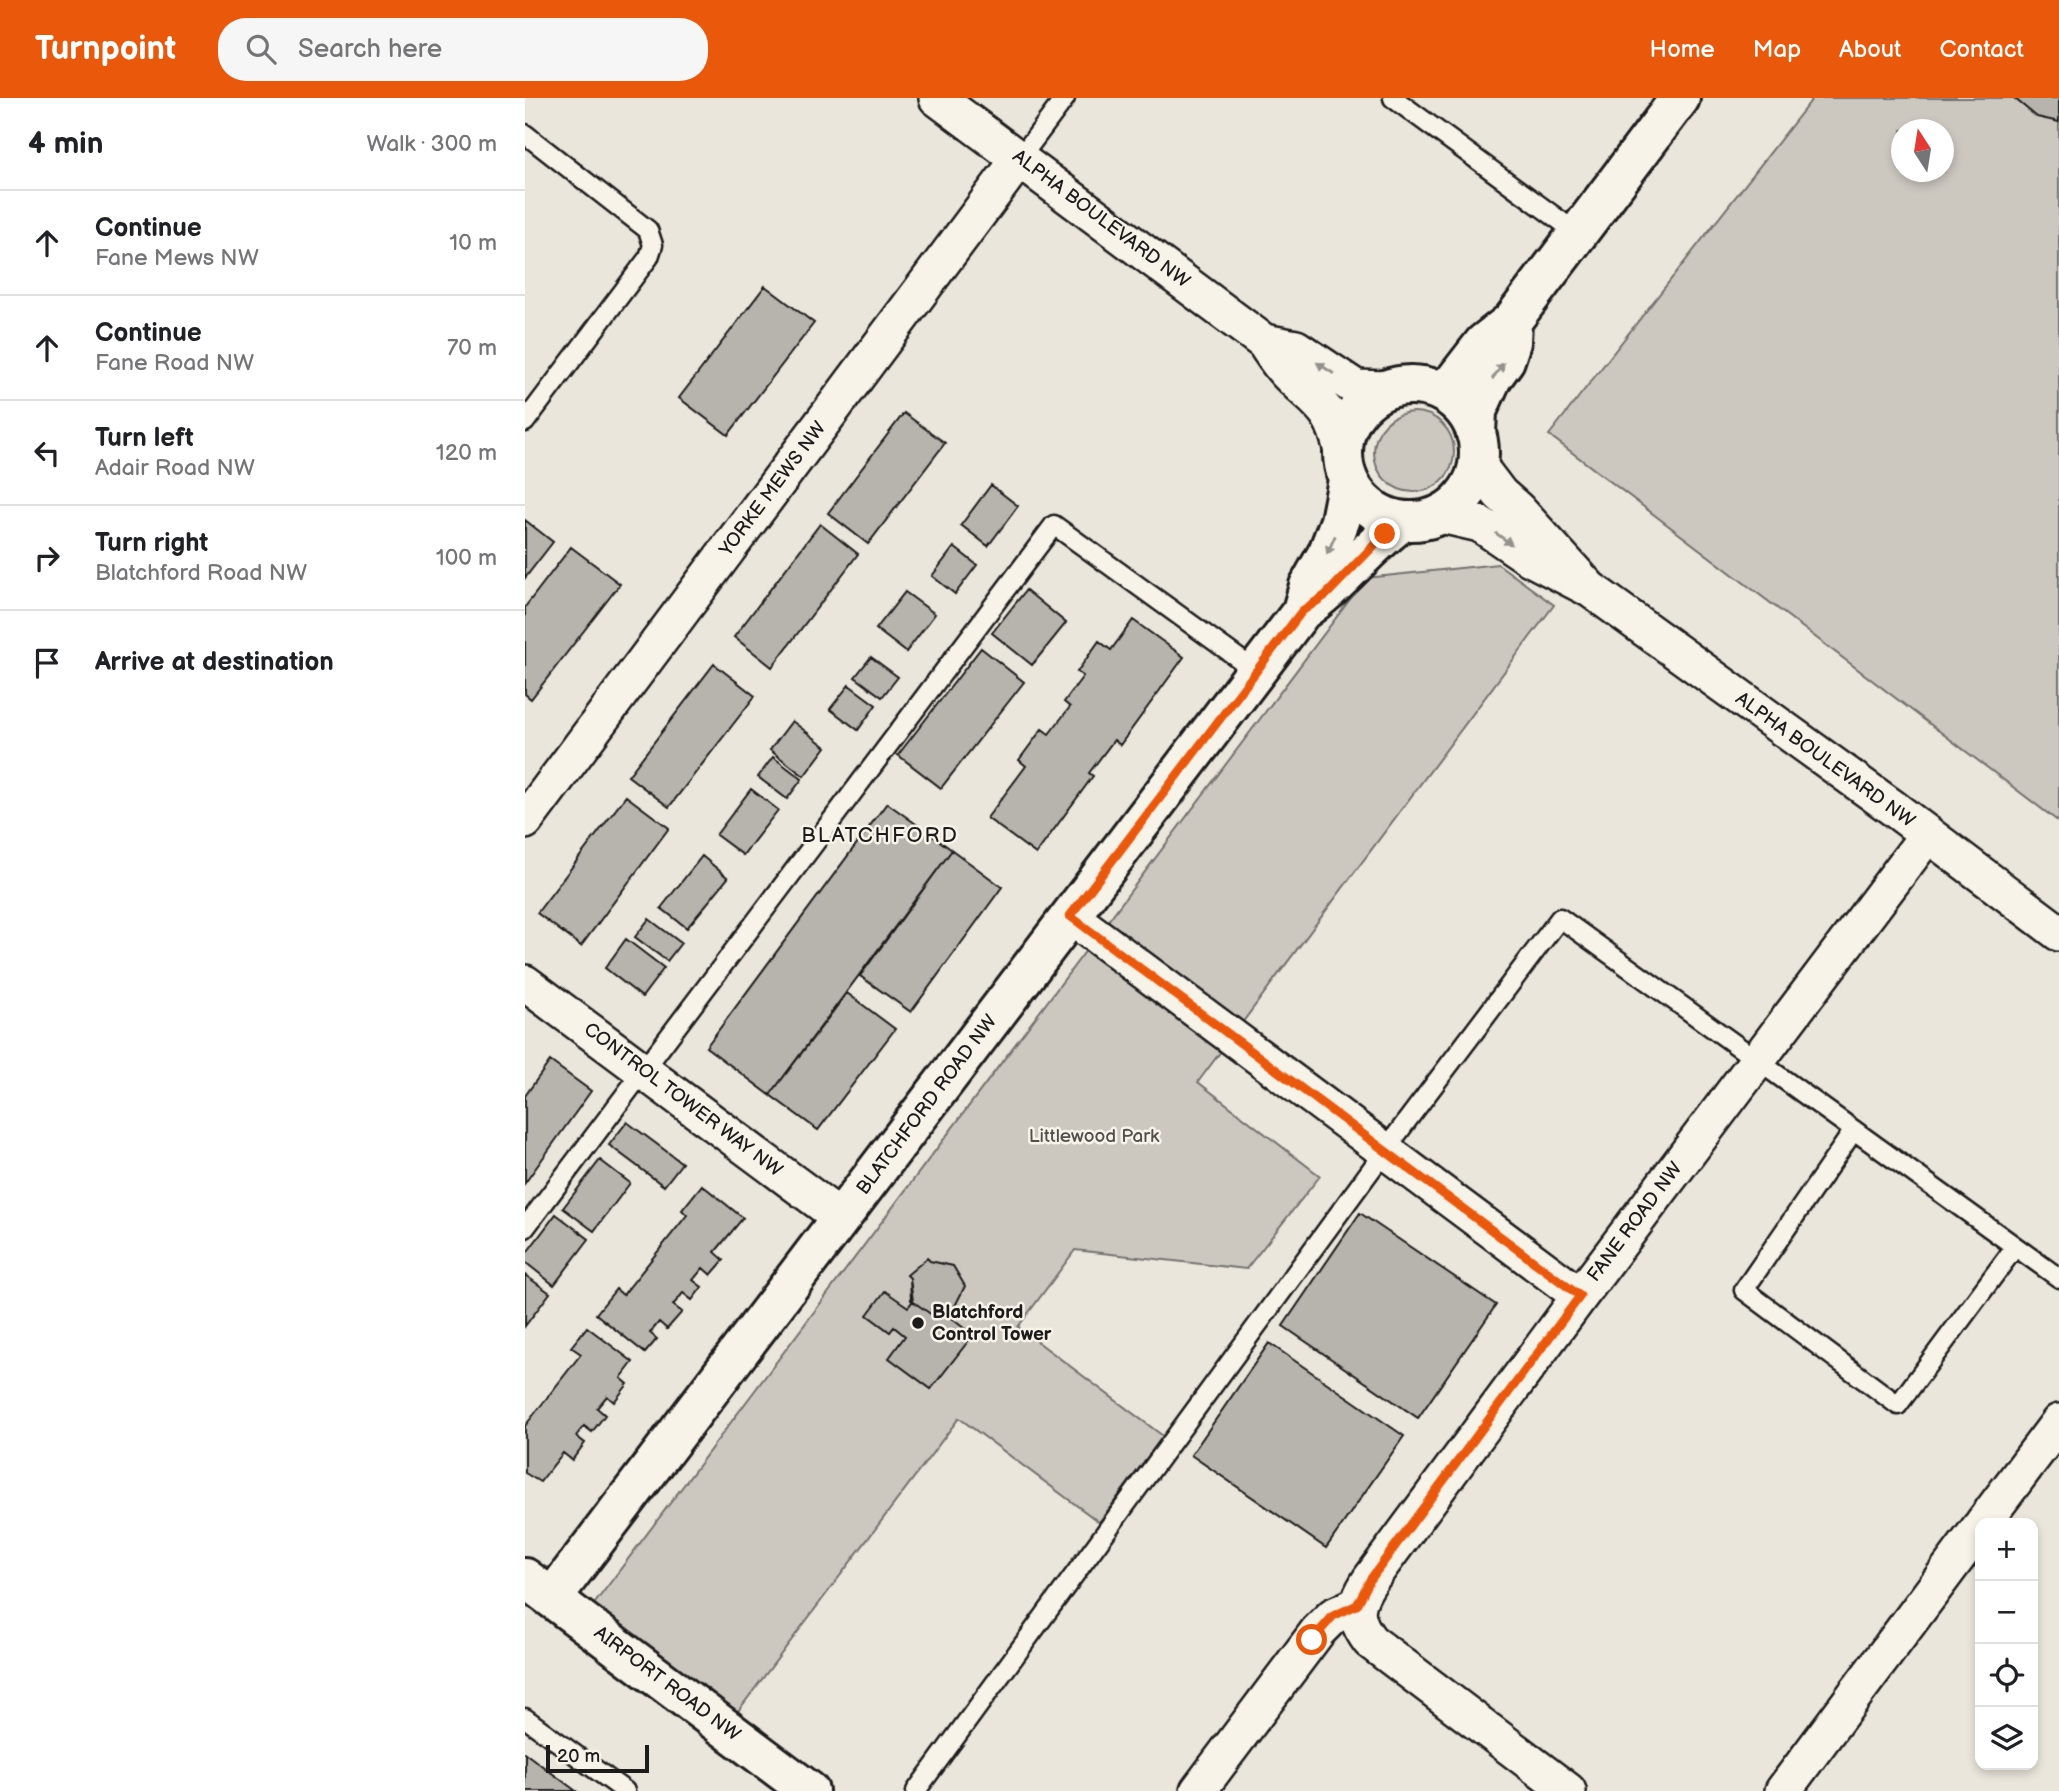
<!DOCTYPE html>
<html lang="en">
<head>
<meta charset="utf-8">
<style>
  body { margin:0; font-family:"Balsamiq Sans",sans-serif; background:#f6f6f6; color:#202124 }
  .controls { position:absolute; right:21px; bottom:21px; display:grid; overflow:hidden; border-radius:14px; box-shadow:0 4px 10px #0003 }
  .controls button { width:63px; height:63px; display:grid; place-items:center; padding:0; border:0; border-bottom:2px solid #e0e0e0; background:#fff; color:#202124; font:35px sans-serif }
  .compass { position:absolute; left:1366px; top:21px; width:63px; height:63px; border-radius:50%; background:#fff; box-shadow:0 4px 10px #0003; rotate:348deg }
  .scale { position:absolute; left:21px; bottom:18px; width:103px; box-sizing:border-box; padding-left:7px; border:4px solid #1c1c1c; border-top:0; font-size:19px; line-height:24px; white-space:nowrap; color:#1c1c1c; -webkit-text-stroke:5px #f7f3e8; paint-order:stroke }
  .stop { position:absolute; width:21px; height:21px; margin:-16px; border:5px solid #ea580c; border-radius:50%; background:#fff }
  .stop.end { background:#ea580c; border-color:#fff; box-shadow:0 2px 7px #0008 }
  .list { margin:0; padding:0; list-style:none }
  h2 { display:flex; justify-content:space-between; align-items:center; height:91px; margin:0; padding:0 28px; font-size:30px }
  h2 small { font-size:23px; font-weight:400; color:#757577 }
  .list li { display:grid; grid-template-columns:46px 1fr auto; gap:21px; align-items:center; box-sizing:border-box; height:105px; padding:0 28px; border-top:2px solid #e0e0e0 }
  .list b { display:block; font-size:26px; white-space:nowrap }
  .list p { margin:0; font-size:23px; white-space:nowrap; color:#757577 }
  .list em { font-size:23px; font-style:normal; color:#757577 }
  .icon { flex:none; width:38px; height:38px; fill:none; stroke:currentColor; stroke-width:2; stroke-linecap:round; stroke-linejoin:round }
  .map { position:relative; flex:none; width:1534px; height:1693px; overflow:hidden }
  header { display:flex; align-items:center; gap:42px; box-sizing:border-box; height:98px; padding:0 35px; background:#ea580c; color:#fff }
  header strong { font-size:33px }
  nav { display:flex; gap:38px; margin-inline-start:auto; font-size:24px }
  .search { width:490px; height:63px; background:#f6f6f6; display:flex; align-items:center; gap:18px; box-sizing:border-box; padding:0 24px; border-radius:28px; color:#757577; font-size:26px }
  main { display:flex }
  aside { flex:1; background:#fff }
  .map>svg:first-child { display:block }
  .green { fill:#ccc8c0; stroke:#74726e; stroke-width:2; fill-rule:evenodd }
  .building { fill:#b6b4ac; stroke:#1c1c1c; stroke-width:2 }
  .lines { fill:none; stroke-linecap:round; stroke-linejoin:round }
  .lane-casing { stroke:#1c1c1c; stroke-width:23 }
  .street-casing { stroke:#1c1c1c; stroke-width:40 }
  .secondary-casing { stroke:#1c1c1c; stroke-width:44 }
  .lane { stroke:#f7f3e8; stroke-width:18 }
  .street { stroke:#f7f3e8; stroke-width:35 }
  .secondary { stroke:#f7f3e8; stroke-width:38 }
  .oneway { fill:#94928c }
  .route { stroke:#ea580c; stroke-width:9 }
  .poi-dot { fill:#1c1c1c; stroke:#f7f3e8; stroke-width:2.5 }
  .labels { text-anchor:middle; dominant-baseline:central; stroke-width:5; stroke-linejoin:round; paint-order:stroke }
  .street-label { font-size:19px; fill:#1c1c1c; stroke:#f7f3e8 }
  .park-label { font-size:19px; fill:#51504d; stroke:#f7f3e8 }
  .poi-label { font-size:19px; font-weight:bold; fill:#1c1c1c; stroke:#f7f3e8; text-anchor:start }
  .neighbourhood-label { font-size:21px; letter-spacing:2px; fill:#1c1c1c; stroke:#f7f3e8 }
</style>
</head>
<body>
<header>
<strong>Turnpoint</strong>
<div class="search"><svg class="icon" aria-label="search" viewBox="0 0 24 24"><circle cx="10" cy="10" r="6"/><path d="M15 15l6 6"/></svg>Search here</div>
<nav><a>Home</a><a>Map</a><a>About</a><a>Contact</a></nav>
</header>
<main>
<aside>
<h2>4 min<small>Walk · 300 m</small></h2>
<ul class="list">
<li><svg class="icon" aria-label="ahead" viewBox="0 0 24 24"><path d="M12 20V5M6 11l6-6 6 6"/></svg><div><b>Continue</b><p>Fane Mews NW</p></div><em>10 m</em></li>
<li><svg class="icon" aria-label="ahead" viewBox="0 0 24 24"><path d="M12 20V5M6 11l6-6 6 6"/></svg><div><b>Continue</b><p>Fane Road NW</p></div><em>70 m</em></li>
<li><svg class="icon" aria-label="left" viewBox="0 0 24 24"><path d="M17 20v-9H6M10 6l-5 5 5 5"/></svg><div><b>Turn left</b><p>Adair Road NW</p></div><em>120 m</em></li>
<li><svg class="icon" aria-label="right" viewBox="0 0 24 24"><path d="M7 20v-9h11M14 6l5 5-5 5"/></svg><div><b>Turn right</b><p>Blatchford Road NW</p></div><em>100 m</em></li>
<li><svg class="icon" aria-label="arrive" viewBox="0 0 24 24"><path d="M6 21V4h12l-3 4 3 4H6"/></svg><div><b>Arrive at destination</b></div></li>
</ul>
</aside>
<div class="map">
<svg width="1534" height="1693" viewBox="0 0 1534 1693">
  <rect width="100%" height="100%" fill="#eae6dc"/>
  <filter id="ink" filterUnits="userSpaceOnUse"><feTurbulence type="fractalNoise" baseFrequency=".0143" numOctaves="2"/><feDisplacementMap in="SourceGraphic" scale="14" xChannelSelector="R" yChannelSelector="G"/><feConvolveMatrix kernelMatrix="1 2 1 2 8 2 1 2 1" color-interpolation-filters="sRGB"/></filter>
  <g filter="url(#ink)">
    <path class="green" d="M1288,0H1534V724L1024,337ZM1377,32H1419V74H1377Z
      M849 354a40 40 0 1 1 80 0a40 40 0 1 1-80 0Z
      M973,466L1029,507L673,984L795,1078L721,1171L550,1152L493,1229L638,1338L574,1424L434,1320L210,1617L67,1509L841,480Z"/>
    <path class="building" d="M1489,0H1534V24L1512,19Z
      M240,188L289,225L203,337L154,300Z
      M379,315L420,345L343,446L303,415Z
      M466,387L493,408L463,448L436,427Z
      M0,422L28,444L0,480Z
      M295,426L333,456L247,569L209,539Z
      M46,449L95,486L6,601L0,596V509Z
      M429,449L452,467L430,496L407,478Z
      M501,492L541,525L507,567L467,535Z
      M380,494L410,516L381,554L351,531Z
      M608,522L659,559L595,647L589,642L564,675L568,678L511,756L462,720L501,668L494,662L517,631L524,636L545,609L539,604L558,578L552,574L574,543L586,552Z
      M456,550L499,584L416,690L373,657Z
      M346,559L373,579L357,599L330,579Z
      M189,566L230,598L144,709L103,678Z
      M324,587L351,607L333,632L305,611Z
      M267,623L301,649L279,678L245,652Z
      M248,659L277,681L262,701L233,679Z
      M226,691L253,712L218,757L191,737Z
      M101,698L144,730L56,848L12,815Z
      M362,705L427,752L245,997L181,949Z
      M427,752L477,789L386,914L335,878Z
      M177,758L203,780L162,830L136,810Z
      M124,821L156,845L142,863L110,839Z
      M101,841L139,870L117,899L80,870Z
      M322,895L370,931L293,1032L245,997Z
      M25,963L66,993L0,1085V998Z
      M102,1024L157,1065L139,1088L84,1047Z
      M75,1062L105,1085L69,1133L38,1110Z
      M177,1087L218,1120L190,1154L199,1162L186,1177L178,1170L168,1182L177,1189L167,1202L158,1195L148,1207L157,1214L142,1231L134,1224L125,1235L132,1241L120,1255L71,1216L91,1191L98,1197L162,1117L157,1112Z
      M835,1115L971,1207L893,1320L758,1228Z
      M31,1116L64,1141L29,1187L0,1164V1157Z
      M402,1160L405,1163L428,1168L440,1188L429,1210L407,1217L386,1202L385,1180L382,1177Z
      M402,1160L405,1163L428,1168L440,1188L429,1210L424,1212L427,1221L448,1237L406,1291L364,1260L380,1238L369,1229L365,1234L342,1217L360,1193L383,1209L388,1203L385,1180L382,1177Z
      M0,1177L25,1195L0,1228Z
      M62,1229L108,1264L96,1280L103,1286L89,1304L82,1298L72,1310L80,1317L67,1334L59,1328L51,1338L60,1345L47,1362L38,1355L15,1384L0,1375V1328L56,1256L46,1249Z
      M744,1245L879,1338L801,1450L666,1357Z
      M0,1655L51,1693H0Z"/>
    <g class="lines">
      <defs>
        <path id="lane" d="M868,0L1052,135
          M0,36L123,132L128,147L124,159L0,324
          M495,60L540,0
          M1329,1032L1219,1192L1373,1307L1490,1149
          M0,1130L529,427L731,573
          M0,1620L100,1693
          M391,1693L881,1024L1035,820L1534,1180"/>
        <path id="street" d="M412,0L739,244
          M817,354C807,307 793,307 762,275C753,266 746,254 739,244L771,250L831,290L862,291
          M916,417L955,426L1005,460L1065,491L992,411L975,396L953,367
          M1065,491L1368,710L1534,835
          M0,723L495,60
          M545,818L1055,1198
          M0,885L316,1120
          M1458,1425L1534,1324
          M673,1693L793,1533L808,1518L832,1507
          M1043,1693L845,1543C827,1519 829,1507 845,1482L1055,1198L1403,736
          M1258,1693L1455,1429"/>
        <path id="secondary" d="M987,223L1155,0
          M818 355a68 68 0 1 1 136 0a68 68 0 1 1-136 0Z
          M913,292L928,285L959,245L987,223L986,244L980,262L967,280L952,313L951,336
          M823,382L815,423L803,454L784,488L777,513C815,487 841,450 878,423
          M0,1480L284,1693
          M27,1500L777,513"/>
      </defs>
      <use href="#lane" class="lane-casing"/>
      <use href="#street" class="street-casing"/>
      <use href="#secondary" class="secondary-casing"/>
      <use href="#lane" class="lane"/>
      <use href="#street" class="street"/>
      <use href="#secondary" class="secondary"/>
    </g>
    <defs><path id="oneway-solid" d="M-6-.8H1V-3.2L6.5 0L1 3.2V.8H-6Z" transform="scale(1.75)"/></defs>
    <g class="oneway">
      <use href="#oneway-solid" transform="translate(800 270) rotate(-147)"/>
      <use href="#oneway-solid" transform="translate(973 273) rotate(-54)"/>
      <use href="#oneway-solid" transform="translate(979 441) rotate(35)"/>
      <use href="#oneway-solid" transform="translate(806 447) rotate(114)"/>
    </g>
  </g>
  <g class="lines" filter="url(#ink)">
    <path class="route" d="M787,1542L808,1518L832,1507L845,1482L1055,1198L545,818L777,513L801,497L860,436"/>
  </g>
  <circle class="poi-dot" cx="393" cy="1225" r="7"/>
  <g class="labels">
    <g class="street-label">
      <text transform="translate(576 121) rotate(37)">ALPHA BOULEVARD NW</text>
      <text transform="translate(248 391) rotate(-53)">YORKE MEWS NW</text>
      <text transform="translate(1300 662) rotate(36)">ALPHA BOULEVARD NW</text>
      <text transform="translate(158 1002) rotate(37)">CONTROL TOWER WAY NW</text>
      <text transform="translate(402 1007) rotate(-53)">BLATCHFORD ROAD NW</text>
      <text transform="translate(1110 1124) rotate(-53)">FANE ROAD NW</text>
      <text transform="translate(142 1586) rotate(37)">AIRPORT ROAD NW</text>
    </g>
    <g class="park-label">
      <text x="569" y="1038">Littlewood Park</text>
    </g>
    <g class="poi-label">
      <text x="407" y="1214">Blatchford<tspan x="407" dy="22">Control Tower</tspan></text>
    </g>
    <g class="neighbourhood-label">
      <text x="355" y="737">BLATCHFORD</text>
    </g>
  </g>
</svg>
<div class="controls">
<button>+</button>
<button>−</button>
<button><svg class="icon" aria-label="locate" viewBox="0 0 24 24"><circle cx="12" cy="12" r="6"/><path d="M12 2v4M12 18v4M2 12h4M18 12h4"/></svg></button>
<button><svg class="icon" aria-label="layers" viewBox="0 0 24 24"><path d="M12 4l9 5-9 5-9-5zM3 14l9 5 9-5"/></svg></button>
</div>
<svg class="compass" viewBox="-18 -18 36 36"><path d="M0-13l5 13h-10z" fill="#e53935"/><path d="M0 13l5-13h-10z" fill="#757577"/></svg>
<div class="scale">20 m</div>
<div class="stop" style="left:787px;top:1542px"></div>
<div class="stop end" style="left:860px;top:436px"></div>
</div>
</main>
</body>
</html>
